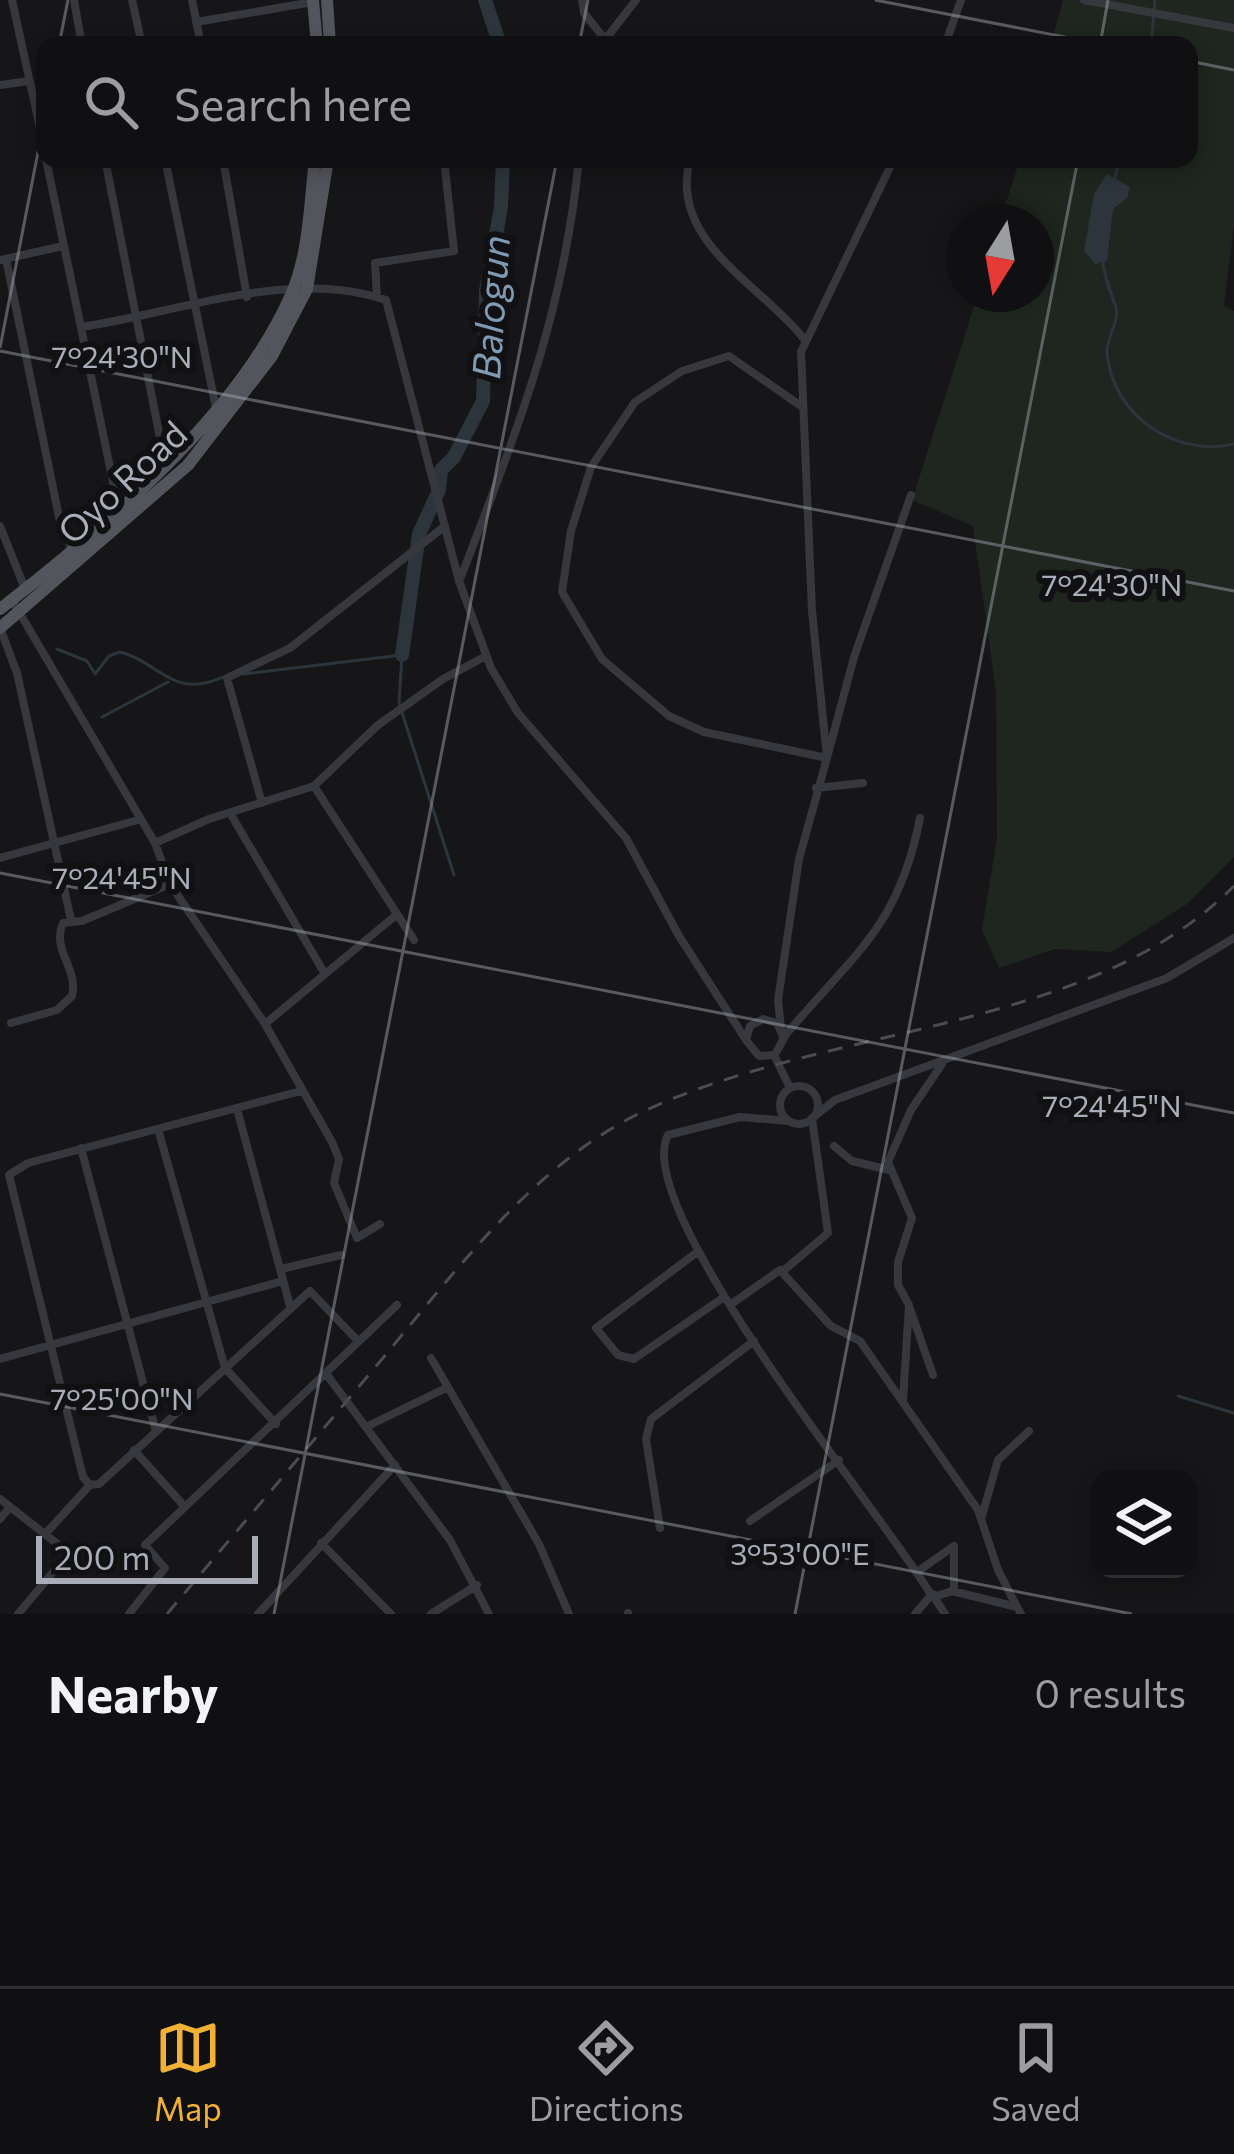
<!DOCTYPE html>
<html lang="en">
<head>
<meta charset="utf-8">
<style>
  body { margin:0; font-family:Commissioner,sans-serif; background:#19191b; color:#f1f3f6 }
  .controls { position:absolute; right:36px; bottom:36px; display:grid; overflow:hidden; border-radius:24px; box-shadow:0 6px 18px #0003 }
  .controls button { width:108px; height:108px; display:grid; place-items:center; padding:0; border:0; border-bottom:3px solid #303032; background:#101012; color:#f1f3f6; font:60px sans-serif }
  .compass { position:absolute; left:946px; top:204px; width:108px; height:108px; border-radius:50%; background:#101012; box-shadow:0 6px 18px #0003; rotate:191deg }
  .scale { position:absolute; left:36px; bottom:30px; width:222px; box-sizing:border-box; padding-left:12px; border:6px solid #a8adb8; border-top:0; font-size:33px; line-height:42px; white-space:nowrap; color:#a8adb8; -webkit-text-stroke:9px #111113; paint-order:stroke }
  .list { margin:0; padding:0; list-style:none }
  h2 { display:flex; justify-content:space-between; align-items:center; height:156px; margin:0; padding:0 48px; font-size:51px }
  h2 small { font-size:39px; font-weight:400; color:#9c9d9f }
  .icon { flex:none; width:66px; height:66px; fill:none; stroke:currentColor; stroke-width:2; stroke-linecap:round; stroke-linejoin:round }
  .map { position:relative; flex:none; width:1234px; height:1614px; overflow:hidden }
  .search { position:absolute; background:#101012; box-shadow:0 6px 18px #0003; left:36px; right:36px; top:36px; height:132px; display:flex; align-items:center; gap:30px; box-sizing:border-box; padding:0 42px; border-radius:24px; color:#9c9d9f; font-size:45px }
  .sheet { height:372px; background:#101012 }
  nav { display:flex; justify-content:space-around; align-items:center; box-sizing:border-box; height:168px; border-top:3px solid #303032; background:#101012; font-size:33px; color:#9c9d9f }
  nav a { display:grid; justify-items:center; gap:6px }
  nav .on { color:#f2b134 }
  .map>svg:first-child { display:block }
  .green { fill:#1e261f }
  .water { fill:#2c353c }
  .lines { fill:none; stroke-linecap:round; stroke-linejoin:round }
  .stream { stroke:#2c353c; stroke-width:3 }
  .river { stroke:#2c353c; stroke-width:14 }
  .street { stroke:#37383d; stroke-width:8 }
  .primary { stroke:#53555c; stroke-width:12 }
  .rail { stroke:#4a4c52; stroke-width:3; stroke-dasharray:15 12; stroke-linecap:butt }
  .ticks { fill:none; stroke:#a8adb8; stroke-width:3; stroke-opacity:0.45 }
  .labels { text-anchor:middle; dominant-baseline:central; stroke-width:12; stroke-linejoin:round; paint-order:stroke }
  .street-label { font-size:36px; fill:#a8adb8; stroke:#111113 }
  .water-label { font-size:39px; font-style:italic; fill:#7f9bb3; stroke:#111113 }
  .ticks-label { font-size:30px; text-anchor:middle; fill:#a8adb8; stroke:#111113; stroke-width:12; stroke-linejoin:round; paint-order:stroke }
</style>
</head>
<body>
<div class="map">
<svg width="1234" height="1614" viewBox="0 0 1234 1614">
  <rect width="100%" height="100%" fill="#161618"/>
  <path class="green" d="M1063,0H1234V225L1224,306L1234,311V857L1187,904L1111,952L1055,949L999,968L982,930L997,838L996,692L973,526L912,500L978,294H1036V222H1000L1020,159H1189V45H1051Z"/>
  <path class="water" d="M1107,174L1130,187L1127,198L1113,209L1107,261L1095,264L1084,251L1094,194Z"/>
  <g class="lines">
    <path class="stream" d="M1151,45L1155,0
      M1115,177L1120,159
      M1103,263C1105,280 1111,292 1116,308C1120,321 1106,338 1107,353C1112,414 1174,458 1234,444
      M57,649L87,661L95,674L109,656L120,652C160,662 172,700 223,677
      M244,674L402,655L399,703L454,875
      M102,717L168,682
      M1178,1396L1234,1413"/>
    <path class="river" d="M485,0L500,45
      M402,655L419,534L439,490L441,470L454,457L483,401L486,291L501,207L503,159"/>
    <path class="street" d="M12,0L45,151
      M74,0L82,45
      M132,0L142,45
      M192,0L201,45
      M582,0L584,13L603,37
      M1084,0L1234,28
      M196,22L313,2
      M601,45L636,0
      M945,45L961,0
      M0,85L29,81
      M46,159L118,506
      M105,159L165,463
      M165,159L216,408
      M223,159L247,297
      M690,159C668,242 760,283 804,339
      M6,259L59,517L71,548
      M0,260L63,246
      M377,296L375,263L454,251L444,159
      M81,327C178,313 291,267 386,300L459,581L491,668L518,713L626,838L679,936L746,1040
      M801,406L729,356L682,371L635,402L591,467L571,531L562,592L602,659L669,716L704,732L827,758L854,657L911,495
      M0,526L25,589
      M461,577C517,430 563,318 579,159
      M12,600L155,843L170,884L265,1024L332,1142L339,1159L334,1183L357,1238L380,1224
      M0,628L17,673L71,920
      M314,786L414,940
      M816,788L863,783
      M262,803L227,678L290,648L445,526
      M230,813L325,974
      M155,843L209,819L314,786L378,725L443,679L486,656
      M0,858L138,820
      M11,1023L57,1010L72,996C79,969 51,950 63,923L82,921L170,884
      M265,1024L395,916
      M781,1029L778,1000L799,859L827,758L812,611L801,352L894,159
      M783,1036L777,1023L763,1019L750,1026L746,1040L759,1056L774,1055C781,1047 782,1039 788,1032C855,953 899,926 920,818
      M774,1055L790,1088
      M780 1105a19 19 0 1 1 38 0a19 19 0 1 1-38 0Z
      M301,1091L28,1163L9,1175L83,1477L90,1485L99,1484L310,1291L358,1341
      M237,1109L290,1306
      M816,1115L835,1100L1167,978L1234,938
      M789,1121L740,1117L668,1135C629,1208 884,1516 930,1593L937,1596L952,1591L1017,1607L1021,1614
      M158,1129L225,1368L276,1424
      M834,1146L852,1161L889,1170
      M81,1148L155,1428
      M696,1253L596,1328L618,1355L634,1359L724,1297
      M281,1269L341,1255
      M783,1271L828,1233L812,1118
      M730,1305L780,1270L831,1326L860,1341L978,1510L998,1570L1017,1607
      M909,1306L933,1375
      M431,1358L539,1544L569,1614
      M0,1359L283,1281
      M327,1375L450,1540L489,1614
      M903,1400L909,1305L898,1285V1262L912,1218L888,1162L911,1110L942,1064
      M368,1426L446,1388
      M134,1450L185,1507
      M0,1499L69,1553L18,1614
      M982,1516L998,1460L1029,1431
      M0,1519L9,1508
      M750,1521L839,1460
      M660,1528L646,1439L651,1419L754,1341
      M47,1532L90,1485
      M321,1543L391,1614
      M917,1572L954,1546V1592
      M628,1613V1614
      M129,1614L165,1568L145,1545L397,1305
      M258,1614L395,1465
      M431,1614L477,1585
      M915,1614L932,1594L945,1614"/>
    <path class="primary" d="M313,0L317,45
      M327,0L330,45
      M0,609C103,529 238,416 291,295C309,255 310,202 315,159
      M0,628L188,465L272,356L307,289L328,159"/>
    <path class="rail" d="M167,1614C235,1533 304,1452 372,1371C449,1280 529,1168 638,1114C824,1024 1087,1034 1234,886"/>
  </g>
  <path class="ticks" d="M875,0L1106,45M59,45L68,0M579,45L588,0M1100,45L1108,0M1189,61L1234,70M0,348L45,116M0,351L1234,591M0,873L1234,1113M0,1394L1132,1614M274,1614L557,159M795,1614L1078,159"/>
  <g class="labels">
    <g class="street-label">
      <text transform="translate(121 481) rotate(-43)">Oyo Road</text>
    </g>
    <g class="water-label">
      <text transform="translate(489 307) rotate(-86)">Balogun</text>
    </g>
  </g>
  <g class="ticks-label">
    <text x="122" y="368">7°24'30"N</text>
    <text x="1112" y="596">7°24'30"N</text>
    <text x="122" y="889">7°24'45"N</text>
    <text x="1112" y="1117">7°24'45"N</text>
    <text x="122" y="1410">7°25'00"N</text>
    <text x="800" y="1565">3°53'00"E</text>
  </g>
</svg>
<div class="controls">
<button><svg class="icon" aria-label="layers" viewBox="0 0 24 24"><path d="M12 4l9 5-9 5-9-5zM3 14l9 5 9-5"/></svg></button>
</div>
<svg class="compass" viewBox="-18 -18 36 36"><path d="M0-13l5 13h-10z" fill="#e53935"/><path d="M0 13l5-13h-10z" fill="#9c9d9f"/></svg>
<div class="scale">200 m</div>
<div class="search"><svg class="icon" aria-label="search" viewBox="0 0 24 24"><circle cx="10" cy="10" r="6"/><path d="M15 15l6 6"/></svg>Search here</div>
</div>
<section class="sheet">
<h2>Nearby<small>0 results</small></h2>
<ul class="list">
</ul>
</section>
<nav>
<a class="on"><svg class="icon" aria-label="map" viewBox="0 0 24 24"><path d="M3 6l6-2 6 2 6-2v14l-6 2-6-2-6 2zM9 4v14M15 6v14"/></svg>Map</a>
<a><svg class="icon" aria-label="directions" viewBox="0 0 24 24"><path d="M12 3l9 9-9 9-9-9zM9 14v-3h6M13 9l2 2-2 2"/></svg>Directions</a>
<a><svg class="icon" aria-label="saved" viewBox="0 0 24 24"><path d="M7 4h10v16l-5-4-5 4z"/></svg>Saved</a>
</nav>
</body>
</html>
